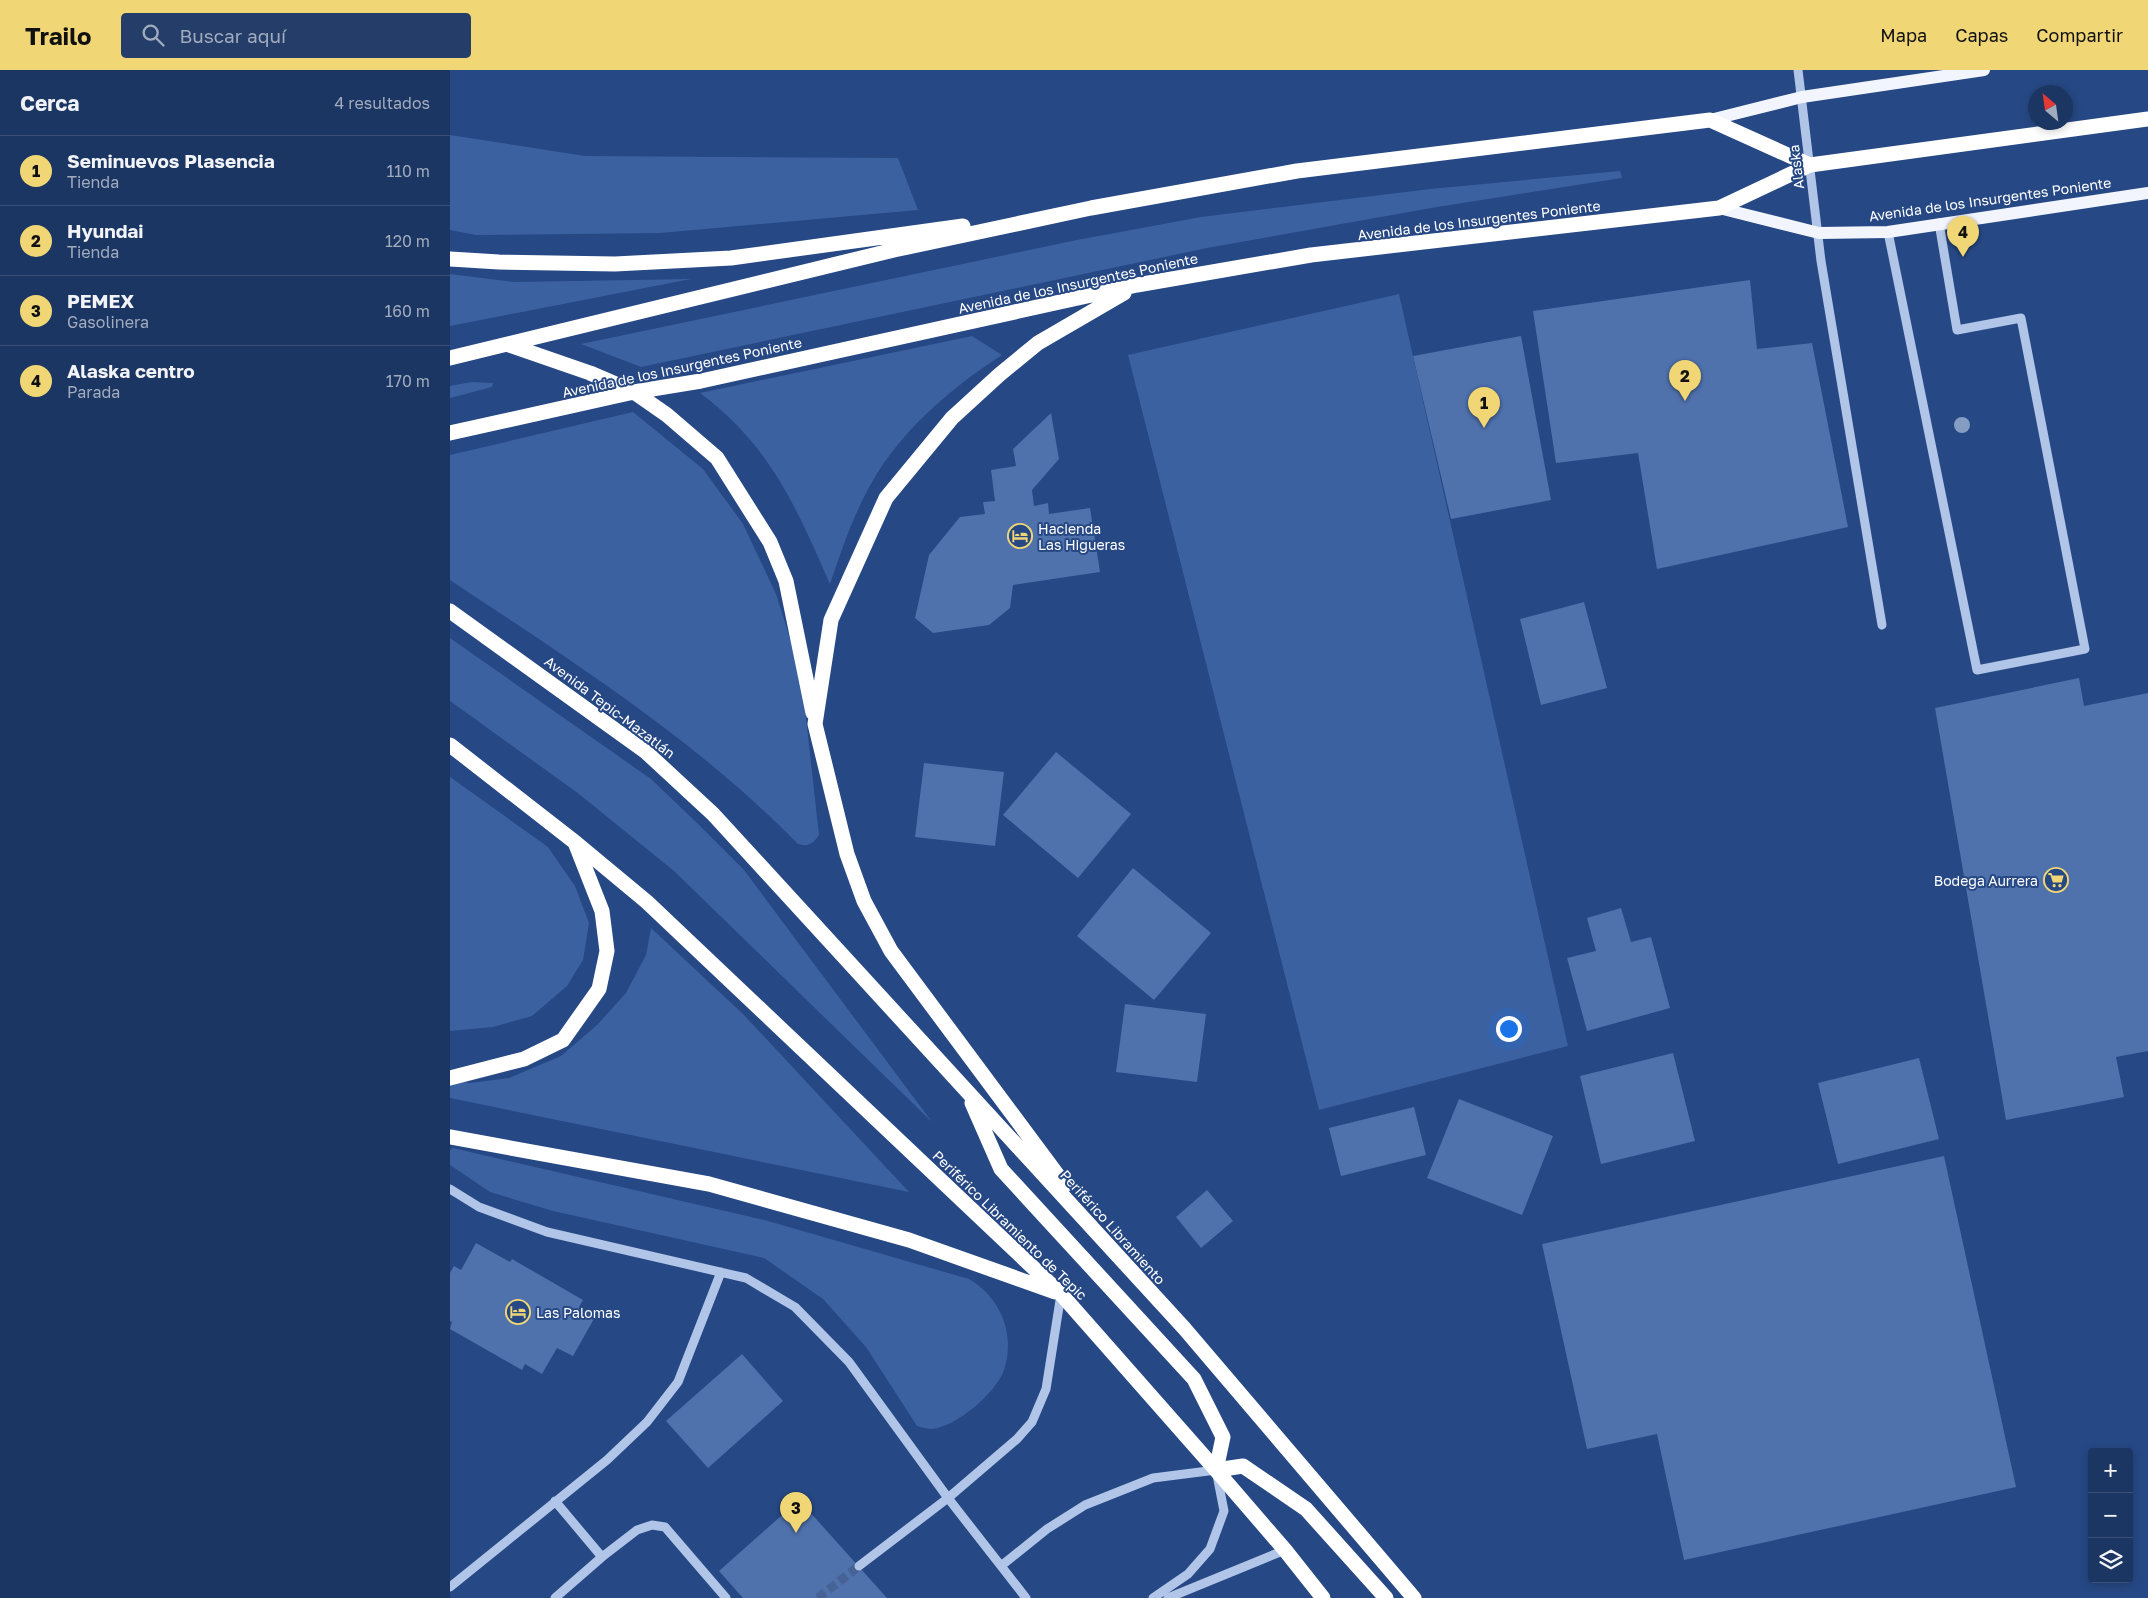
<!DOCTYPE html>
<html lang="es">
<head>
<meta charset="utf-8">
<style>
  body { margin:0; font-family:"Golos Text",sans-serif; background:#253e69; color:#f1f3f6 }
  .controls { position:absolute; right:15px; bottom:15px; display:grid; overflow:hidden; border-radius:5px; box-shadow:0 2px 8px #0003 }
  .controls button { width:45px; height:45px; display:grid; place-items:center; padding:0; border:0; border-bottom:1px solid #3a5078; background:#1c3663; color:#f1f3f6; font:25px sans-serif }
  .compass { position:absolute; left:1578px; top:15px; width:45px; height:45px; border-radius:50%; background:#1c3663; box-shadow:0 2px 8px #0003; rotate:331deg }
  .you { position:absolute; left:1058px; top:958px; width:18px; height:18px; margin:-12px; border:4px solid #fff; border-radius:50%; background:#1a73e8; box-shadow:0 0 0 8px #1a73e833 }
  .badge { display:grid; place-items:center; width:32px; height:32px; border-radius:50%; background:#f0d675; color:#111; font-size:16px; font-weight:700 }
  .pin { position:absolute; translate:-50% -41px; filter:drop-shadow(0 1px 2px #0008) }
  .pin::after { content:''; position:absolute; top:26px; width:18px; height:15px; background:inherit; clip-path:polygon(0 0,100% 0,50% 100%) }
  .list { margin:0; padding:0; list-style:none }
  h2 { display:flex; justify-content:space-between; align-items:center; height:65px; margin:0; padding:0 20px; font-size:21px }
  h2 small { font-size:16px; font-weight:400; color:#a0abbe }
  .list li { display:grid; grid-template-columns:32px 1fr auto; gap:15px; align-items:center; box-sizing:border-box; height:70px; padding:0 20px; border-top:1px solid #3a5078 }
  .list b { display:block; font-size:19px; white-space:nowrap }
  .list p { margin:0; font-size:16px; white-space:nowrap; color:#a0abbe }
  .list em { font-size:16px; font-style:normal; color:#a0abbe }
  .icon { flex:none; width:28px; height:28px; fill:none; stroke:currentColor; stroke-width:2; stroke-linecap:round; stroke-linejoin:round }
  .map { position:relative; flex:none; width:1698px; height:1528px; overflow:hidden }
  header { display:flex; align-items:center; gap:30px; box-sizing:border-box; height:70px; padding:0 25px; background:#f0d675; color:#111 }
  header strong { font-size:24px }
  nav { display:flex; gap:28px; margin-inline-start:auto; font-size:18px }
  .search { width:350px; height:45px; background:#253e69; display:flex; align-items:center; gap:12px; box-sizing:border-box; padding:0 18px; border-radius:5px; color:#a0abbe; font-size:19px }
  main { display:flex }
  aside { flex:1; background:#1c3663 }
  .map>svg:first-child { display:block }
  .green { fill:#3b61a1 }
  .building { fill:#4f71ac }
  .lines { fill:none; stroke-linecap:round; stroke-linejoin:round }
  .minor-tunnel { stroke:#476396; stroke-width:9; stroke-dasharray:9 4.5; stroke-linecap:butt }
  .minor { stroke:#b0c5e7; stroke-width:9 }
  .major { stroke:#f2f5fe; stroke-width:12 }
  .highway { stroke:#fff; stroke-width:15 }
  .tree { fill:#859cc3 }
  .labels { text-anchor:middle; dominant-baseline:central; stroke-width:4; stroke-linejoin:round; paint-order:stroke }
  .street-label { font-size:14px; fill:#fff; stroke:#264884 }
  .poi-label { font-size:14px; fill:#fff; stroke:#264884; text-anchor:start }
</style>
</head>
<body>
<header>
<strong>Trailo</strong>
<div class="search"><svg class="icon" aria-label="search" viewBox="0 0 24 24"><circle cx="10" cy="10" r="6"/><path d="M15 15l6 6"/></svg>Buscar aquí</div>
<nav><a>Mapa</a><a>Capas</a><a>Compartir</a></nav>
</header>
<main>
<aside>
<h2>Cerca<small>4 resultados</small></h2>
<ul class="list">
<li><span class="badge">1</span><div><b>Seminuevos Plasencia</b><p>Tienda</p></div><em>110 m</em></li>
<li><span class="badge">2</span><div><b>Hyundai</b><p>Tienda</p></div><em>120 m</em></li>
<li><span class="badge">3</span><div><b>PEMEX</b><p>Gasolinera</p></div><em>160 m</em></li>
<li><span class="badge">4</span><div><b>Alaska centro</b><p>Parada</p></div><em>170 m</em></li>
</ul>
</aside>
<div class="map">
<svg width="1698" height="1528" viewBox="0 0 1698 1528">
  <rect width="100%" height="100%" fill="#264884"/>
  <path class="green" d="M0,65L135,86L448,88L468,140L210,163L26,165L0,160Z
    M1170,101L1172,108L987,137L757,178L191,297L131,274L627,170L751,147L980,119Z
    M0,204L64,212L241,209L0,256Z
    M949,224L1118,976L869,1040L678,285Z
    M522,266L552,285C504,316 459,354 428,402C406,437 393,476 380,514C346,437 320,375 250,323Z
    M22,312L43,313L42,317L0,328V316Z
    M183,342L253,399L293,454L326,524L351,603L369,765C363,774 358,777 348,774C245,669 122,591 0,510V385Z
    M0,568L201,709L245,751L294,800L482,1052L224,801L129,724L0,631Z
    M0,707L98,777L125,816L139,853L133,890L117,916L82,946L43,957L0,961Z
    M201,858L294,945L459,1122L0,1028V1010L20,1013L59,1008L111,986L147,955L176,923L196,885Z
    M3,1078L318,1151L519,1209C550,1227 566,1264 554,1300C546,1323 506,1357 482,1359C477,1359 471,1357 467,1356L416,1277L373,1229L314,1188L103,1141L40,1122L0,1095V1080Z"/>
  <path class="building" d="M1300,210L1307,279L1362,273L1398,457L1207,499L1188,383L1106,393L1083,241Z
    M1071,266L1101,430L1001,449L963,286Z
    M601,343L609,389L582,420L584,436L598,433L599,444L640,438L650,502L563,515L560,538L539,555L483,563L465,548L479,485L510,447L535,444L533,432L545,431L541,400L566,396L563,379Z
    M1134,532L1157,618L1091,635L1070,549Z
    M1629,608L1634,636L1698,623V981L1666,987L1674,1027L1556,1050L1485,638Z
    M606,682L681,744L628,808L553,745Z
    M474,693L554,702L545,776L465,767Z
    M683,798L761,863L704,930L627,866Z
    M1171,838L1181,872L1201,867L1220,938L1137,961L1117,888L1146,881L1137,848Z
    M675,934L756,944L747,1012L666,1002Z
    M1223,983L1245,1071L1151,1094L1130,1006Z
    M1469,988L1489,1069L1388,1094L1368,1013Z
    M1009,1029L1103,1066L1072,1145L977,1108Z
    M964,1037L976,1085L891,1106L879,1058Z
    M1494,1086L1566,1417L1234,1490L1207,1364L1137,1379L1092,1174Z
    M757,1120L783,1151L751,1178L726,1147Z
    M26,1173L60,1192L62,1189L133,1230L129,1237L145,1247L123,1286L107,1278L92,1304L75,1294L72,1300L0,1259L2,1252L0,1251V1203L4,1196L11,1200Z
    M292,1284L333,1331L258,1398L216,1351Z
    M349,1430L437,1528H293L269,1501Z"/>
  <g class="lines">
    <path class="minor-tunnel" d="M368,1528L409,1496"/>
    <path class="minor" d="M1348,0L1371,191L1432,555
      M1438,162L1527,600L1635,579L1571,248L1507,260L1489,153
      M0,1119L29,1137L97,1162L296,1208L345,1237L399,1292L498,1428L576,1528
      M105,1431L152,1487L105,1528
      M152,1487L187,1460L202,1455L215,1457L276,1528
      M409,1496L498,1428L567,1369L582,1352L596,1319L611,1224
      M551,1496L597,1459L635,1435L703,1408L766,1400L774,1441L760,1479L738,1504L703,1528
      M0,1517L157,1390L197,1352L228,1312L271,1202
      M718,1528L835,1480"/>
    <path class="major" d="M1260,50L1352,27L1534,0
      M1269,138L1369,163L1438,162L1698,123"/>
    <path class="highway" d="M0,189L49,192L165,194L281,188L513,156
      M59,275L140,303L184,322L217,345L267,388L320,472L336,511L363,643
      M0,288L444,180L641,138L847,101L1260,50L1360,95
      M0,363L184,322L251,311L687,215L861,185L1269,138L1360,95L1698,49
      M0,541L196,682L263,744L734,1258L964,1528
      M0,675L126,773L197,832L611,1224L766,1400L835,1480L873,1528
      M0,1008L74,989L113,970L149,919L157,881L152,841L126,775
      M522,1033L551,1099L744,1309L773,1367L766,1400L793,1396L856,1439L936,1528
      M0,1067L259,1114L459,1170L605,1222
      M615,1115L441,881L414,831L397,784L365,654L381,550L436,428L502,348L549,305L588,273L674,223"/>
  </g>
  <circle class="tree" cx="1512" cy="355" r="8"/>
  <defs>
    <symbol id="hotel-ring" viewBox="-11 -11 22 22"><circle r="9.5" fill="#264884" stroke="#f0d675" stroke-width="1.5"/><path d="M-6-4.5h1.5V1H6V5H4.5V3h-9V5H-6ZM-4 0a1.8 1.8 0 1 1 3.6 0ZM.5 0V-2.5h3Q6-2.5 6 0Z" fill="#f0d675"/></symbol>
    <symbol id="supermarket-ring" viewBox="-11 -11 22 22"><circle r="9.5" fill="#264884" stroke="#f0d675" stroke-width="1.5"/><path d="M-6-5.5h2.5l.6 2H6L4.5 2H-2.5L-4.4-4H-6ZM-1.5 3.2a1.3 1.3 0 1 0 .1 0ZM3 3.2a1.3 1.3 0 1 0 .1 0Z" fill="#f0d675"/></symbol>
  </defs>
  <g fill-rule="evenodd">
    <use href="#hotel-ring" x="556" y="452" width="28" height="28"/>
    <use href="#supermarket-ring" x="1592" y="796" width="28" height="28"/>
    <use href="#hotel-ring" x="54" y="1228" width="28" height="28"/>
  </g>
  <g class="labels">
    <g class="street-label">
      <text transform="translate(1346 97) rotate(-97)">Alaska</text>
      <text transform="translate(1540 129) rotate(-8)">Avenida de los Insurgentes Poniente</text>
      <text transform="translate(1029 150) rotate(-7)">Avenida de los Insurgentes Poniente</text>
      <text transform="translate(628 213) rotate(-12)">Avenida de los Insurgentes Poniente</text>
      <text transform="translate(232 297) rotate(-12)">Avenida de los Insurgentes Poniente</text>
      <text transform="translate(160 637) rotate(37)">Avenida Tepic-Mazatlán</text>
      <text transform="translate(560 1155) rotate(44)">Periférico Libramiento de Tepic</text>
      <text transform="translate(663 1157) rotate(48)">Periférico Libramiento</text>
    </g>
    <g class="poi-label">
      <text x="588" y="458">Hacienda<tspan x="588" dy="16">Las Higueras</tspan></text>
      <text x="1588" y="810" text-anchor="end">Bodega Aurrera</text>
      <text x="86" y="1242">Las Palomas</text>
    </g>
  </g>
</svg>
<div class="controls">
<button>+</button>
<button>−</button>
<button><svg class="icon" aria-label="layers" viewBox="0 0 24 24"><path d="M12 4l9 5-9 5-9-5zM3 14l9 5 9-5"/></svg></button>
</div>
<svg class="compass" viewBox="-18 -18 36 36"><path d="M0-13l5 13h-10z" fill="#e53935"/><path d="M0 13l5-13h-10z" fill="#a0abbe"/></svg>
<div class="you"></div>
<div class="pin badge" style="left:1034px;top:358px">1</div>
<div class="pin badge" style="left:1235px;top:331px">2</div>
<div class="pin badge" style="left:346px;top:1463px">3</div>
<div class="pin badge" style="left:1513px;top:187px">4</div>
</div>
</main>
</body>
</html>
